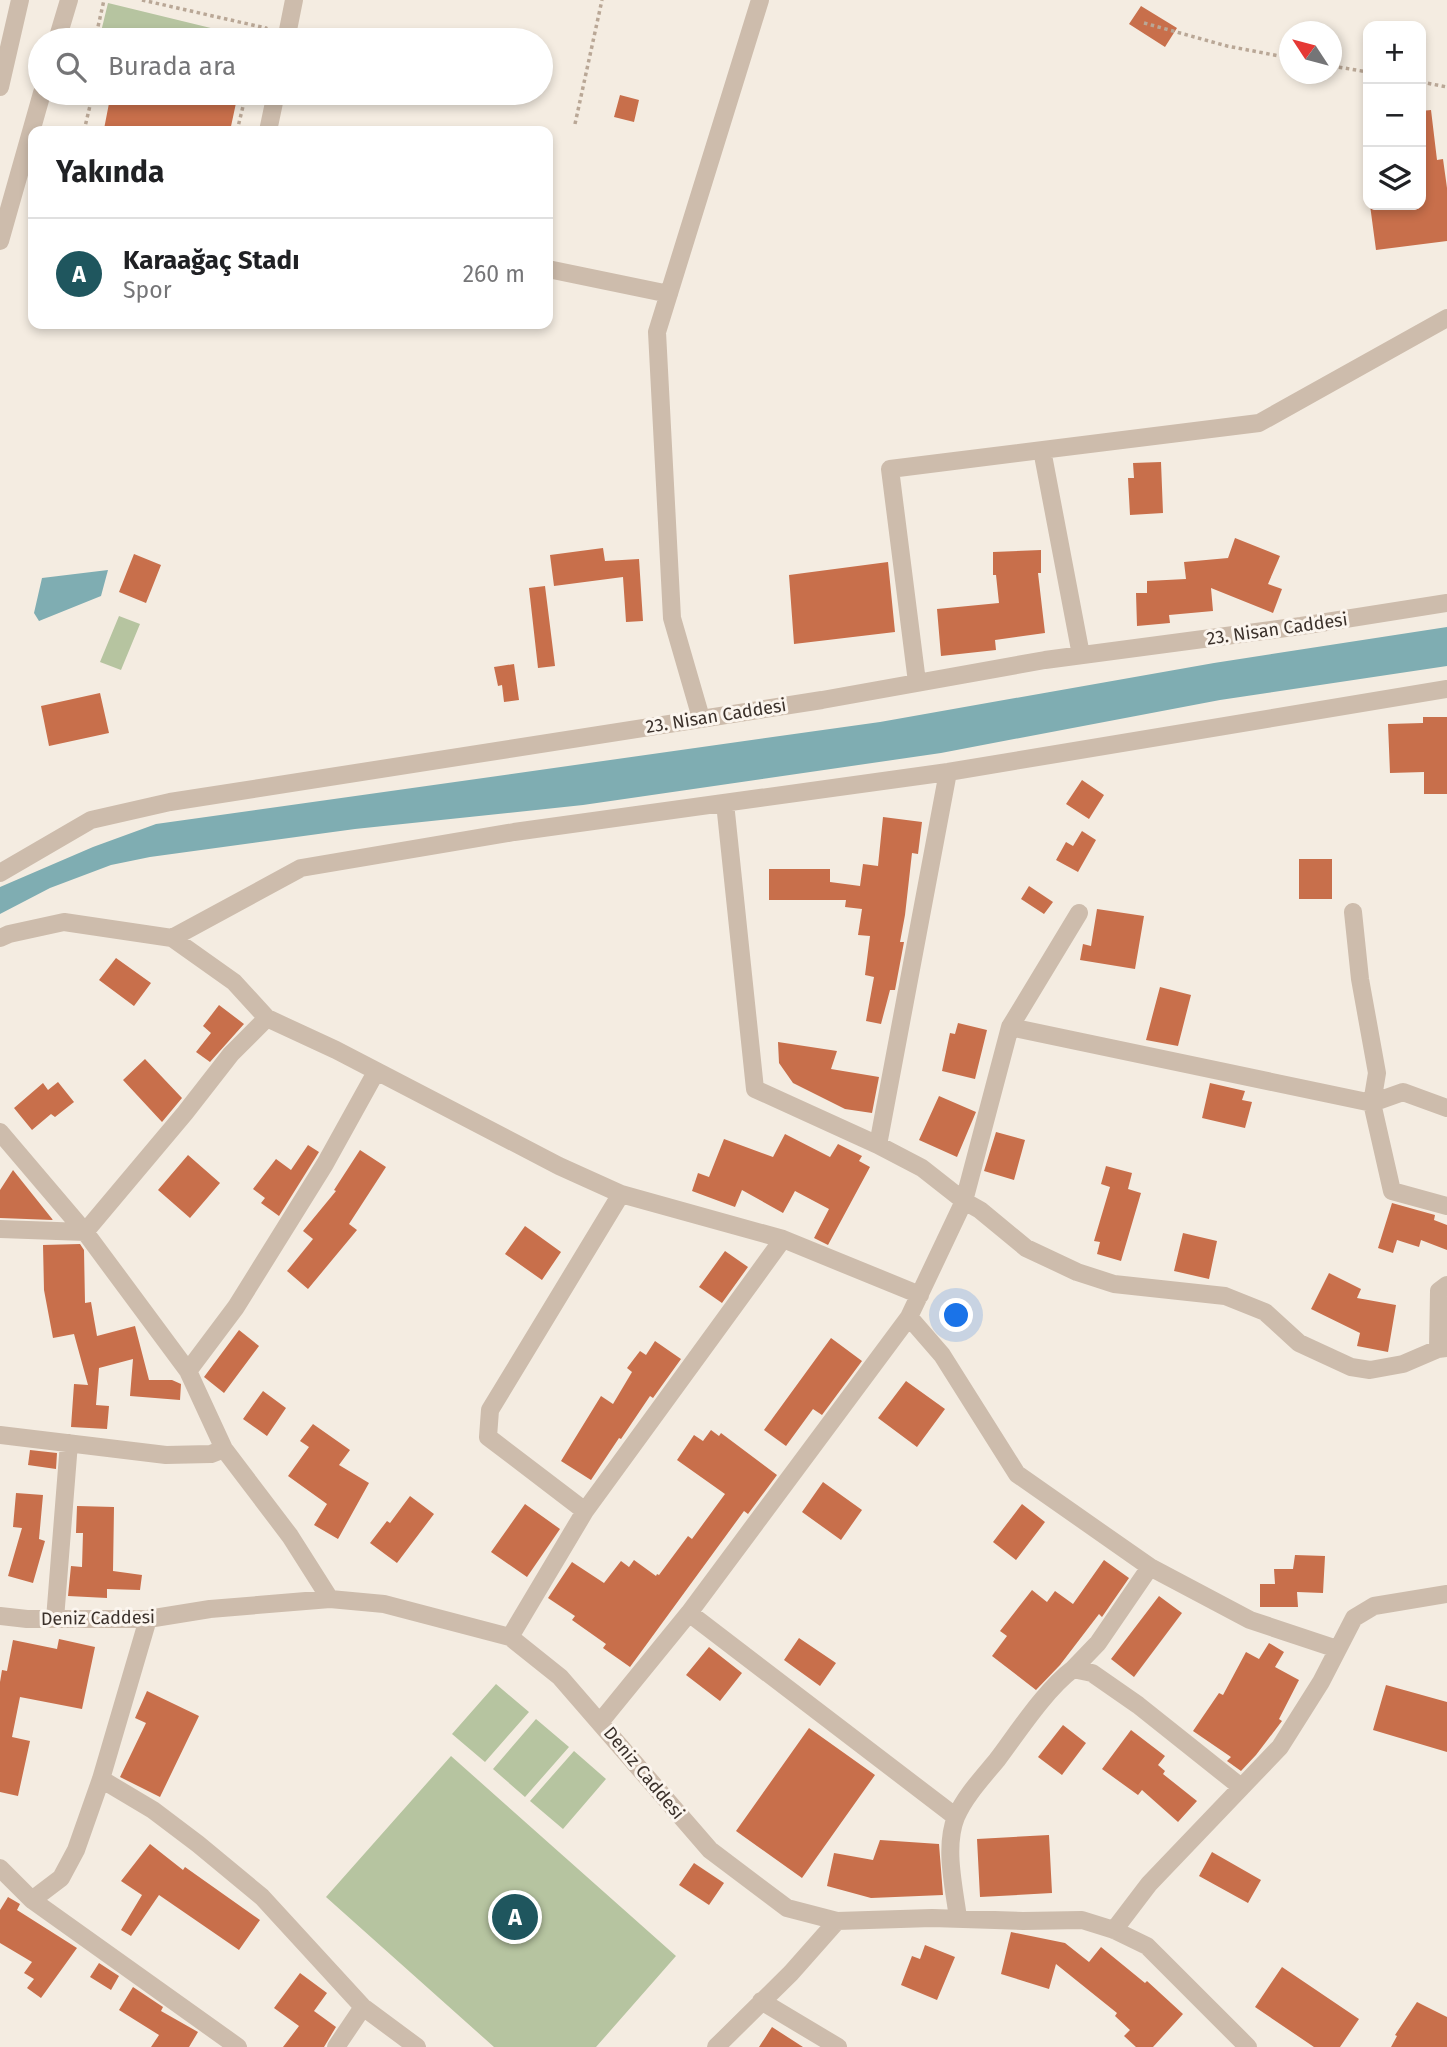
<!DOCTYPE html>
<html lang="tr">
<head>
<meta charset="utf-8">
<style>
  body { margin:0; font-family:"Fira Sans",sans-serif; background:#f2f2f2; color:#202124 }
  .controls { position:absolute; right:21px; top:21px; display:grid; overflow:hidden; border-radius:14px; box-shadow:0 4px 10px #0003 }
  .controls button { width:63px; height:63px; display:grid; place-items:center; padding:0; border:0; border-bottom:2px solid #e0e0e0; background:#fff; color:#202124; font:35px sans-serif }
  .compass { position:absolute; left:1279px; top:21px; width:63px; height:63px; border-radius:50%; background:#fff; box-shadow:0 4px 10px #0003; rotate:306deg }
  .you { position:absolute; left:957px; top:1316px; width:24px; height:24px; margin:-18px; border:5px solid #fff; border-radius:50%; background:#1a73e8; box-shadow:0 0 0 10px #1a73e833 }
  .badge { display:grid; place-items:center; width:46px; height:46px; border-radius:50%; background:#1f565e; color:#fff; font-size:23px; font-weight:700 }
  .pin { position:absolute; translate:-50% -50%; border:4px solid #fff; box-shadow:0 2px 7px #0006 }
  .list { margin:0; padding:0; list-style:none }
  h2 { display:flex; justify-content:space-between; align-items:center; height:91px; margin:0; padding:0 28px; font-size:30px }
  h2 small { font-size:23px; font-weight:400; color:#757577 }
  .list li { display:grid; grid-template-columns:46px 1fr auto; gap:21px; align-items:center; box-sizing:border-box; height:112px; padding:0 28px; border-top:2px solid #e0e0e0 }
  .list b { display:block; font-size:26px; white-space:nowrap }
  .list p { margin:0; font-size:23px; white-space:nowrap; color:#757577 }
  .list em { font-size:23px; font-style:normal; color:#757577 }
  .icon { flex:none; width:38px; height:38px; fill:none; stroke:currentColor; stroke-width:2; stroke-linecap:round; stroke-linejoin:round }
  .map { position:relative; flex:none; width:1447px; height:2047px; overflow:hidden }
  .search { position:absolute; background:#fff; box-shadow:0 4px 10px #0003; left:28px; top:28px; width:525px; height:77px; display:flex; align-items:center; gap:18px; box-sizing:border-box; padding:0 24px; border-radius:38px; color:#757577; font-size:26px }
  .panel { position:absolute; background:#fff; box-shadow:0 4px 10px #0003; left:28px; top:126px; width:525px; height:203px; border-radius:14px }
  .map>svg:first-child { display:block }
  .green { fill:#b6c4a0 }
  .water { fill:#7fadb2 }
  .building { fill:#c86f4b }
  .lines { fill:none; stroke-linecap:round; stroke-linejoin:round }
  .path { stroke:#b9a796; stroke-width:3.5; stroke-dasharray:3.5 3.5; stroke-linecap:butt }
  .minor { stroke:#cdbcac; stroke-width:18 }
  .labels { text-anchor:middle; dominant-baseline:central; stroke-width:6; stroke-linejoin:round; paint-order:stroke }
  .street-label { font-size:18px; fill:#3b312b; stroke:#fbf5ee }
</style>
</head>
<body>
<div class="map">
<svg width="1447" height="2047" viewBox="0 0 1447 2047">
  <rect width="100%" height="100%" fill="#f4ece1"/>
  <path class="green" d="M108,3L260,40H99Z
    M119,616L140,624L121,670L100,662Z
    M496,1684L529,1712L485,1762L452,1734Z
    M536,1719L569,1747L525,1797L493,1769Z
    M574,1751L606,1779L563,1829L530,1801Z
    M451,1756L676,1956L596,2047H494L326,1897Z"/>
  <path class="water" d="M108,570L101,596L39,621L34,613L42,578Z
    M1447,627V666L1220,700L941,753L583,805L355,829L150,857L111,865L50,888L0,914V887L93,847L156,824L880,722L1214,663Z"/>
  <path class="building" d="M1141,6L1177,28L1165,47L1129,24Z
    M111,93H185L236,103L230,131H113L104,129Z
    M620,95L639,100L634,122L614,117Z
    M1431,110L1437,160L1443,159L1447,188V241L1376,250L1370,205H1421V111Z
    M1161,462L1163,513L1130,515L1128,478H1134L1133,463Z
    M1235,538L1280,556L1268,584L1282,589L1273,613L1211,588L1213,611L1169,615L1170,623L1137,626L1136,593H1147V581L1186,579L1184,562L1228,558Z
    M603,548L605,561L639,559L643,621L626,622L623,577L554,586L550,555Z
    M1041,550V573H1038L1045,633L995,640L996,650L941,656L937,609L999,603L996,575H993V552Z
    M134,554L161,565L146,603L119,592Z
    M888,562L895,632L794,644L789,575Z
    M545,586L555,666L538,668L529,588Z
    M514,664L519,700L504,702L502,685L498,686L494,667Z
    M100,693L109,733L49,746L41,706Z
    M1423,717H1447V794H1424V772L1390,773L1388,724L1423,723Z
    M1082,780L1104,795L1089,819L1066,804Z
    M883,817L922,822L918,854L912,853L905,915L900,942H904L895,990H890L881,1024L866,1021L874,977L865,975L870,936L858,935L862,909L845,907L846,900H769V869H830V882L860,886L863,864L878,866Z
    M1082,831L1096,840L1078,872L1056,860L1066,842L1073,846Z
    M1299,859H1332V899H1299Z
    M1029,886L1053,902L1044,914L1021,899Z
    M1097,909L1144,916L1135,969L1080,960L1083,944L1091,946Z
    M116,958L151,983L134,1006L99,980Z
    M1160,987L1191,995L1178,1046L1146,1040Z
    M219,1005L244,1024L210,1062L196,1052L211,1033L203,1026Z
    M958,1023L987,1030L975,1079L942,1071L950,1033L955,1034Z
    M778,1042L837,1051L831,1069L879,1077L872,1113L845,1109L793,1083L779,1063Z
    M145,1059L182,1098L162,1122L123,1080Z
    M58,1082L74,1102L55,1117L51,1114L32,1130L14,1108L43,1083L48,1090Z
    M1210,1083L1245,1091L1242,1100L1252,1102L1245,1128L1202,1118Z
    M939,1096L976,1112L957,1157L919,1140Z
    M996,1132L1025,1140L1014,1180L984,1171Z
    M785,1134L830,1157L838,1144L862,1156L859,1161L870,1167L828,1245L814,1238L829,1209L795,1191L783,1213L742,1190L735,1207L692,1191L698,1173L709,1177L724,1139L773,1157Z
    M308,1145L319,1152L279,1216L261,1203L265,1198L253,1189L276,1159L291,1170Z
    M360,1150L386,1167L349,1224L357,1230L308,1289L287,1271L313,1239L303,1231L336,1191L334,1190Z
    M188,1155L220,1183L190,1218L158,1190Z
    M1106,1166L1132,1173L1128,1189L1141,1193L1121,1261L1097,1254L1100,1242L1094,1241L1110,1187L1101,1184Z
    M13,1170L53,1220L0,1218V1190Z
    M1392,1203L1435,1215L1434,1220L1447,1225V1250L1421,1240L1419,1247L1397,1240L1393,1253L1378,1248Z
    M525,1226L561,1252L542,1280L505,1254Z
    M1183,1233L1217,1241L1209,1279L1174,1271Z
    M80,1244L84,1250L85,1303L91,1302L97,1336L135,1326L149,1380H172L181,1384L180,1400L130,1396L133,1359L99,1368L96,1405L109,1406L107,1429L71,1427L74,1384L88,1385L74,1334L53,1338L44,1290L43,1245Z
    M725,1251L748,1267L722,1303L699,1287Z
    M1329,1273L1361,1289L1357,1298L1396,1305L1388,1352L1357,1346L1360,1333L1311,1309Z
    M239,1330L259,1346L224,1393L204,1377Z
    M831,1338L862,1361L822,1415L813,1409L786,1446L764,1430Z
    M655,1341L681,1359L653,1398L650,1396L621,1439L619,1438L591,1480L561,1461L601,1396L613,1404L632,1372L627,1368L640,1351L646,1355Z
    M906,1381L945,1409L917,1447L878,1418Z
    M263,1391L286,1408L267,1436L243,1419Z
    M313,1424L350,1450L339,1465L369,1483L338,1539L314,1525L327,1504L288,1476L309,1447L300,1441Z
    M711,1430L719,1436L721,1433L777,1475L748,1514L744,1511L630,1667L603,1648L606,1644L572,1620L575,1616L548,1598L572,1562L604,1583L621,1561L629,1567L634,1560L656,1576L657,1574L659,1575L688,1536L692,1539L725,1494L677,1460L694,1435L703,1441Z
    M30,1450L57,1453L56,1469L28,1465Z
    M823,1482L862,1510L841,1540L802,1512Z
    M16,1493L43,1495L39,1539L45,1541L33,1583L8,1576L22,1528L13,1527Z
    M410,1496L434,1514L397,1563L370,1543L387,1521L390,1523Z
    M525,1504L560,1529L527,1577L491,1552Z
    M1022,1504L1045,1522L1016,1560L993,1542Z
    M77,1506L114,1507L113,1571L142,1575L140,1590L107,1589V1598L68,1596L71,1566L82,1567L83,1533H76Z
    M1295,1555L1325,1556L1323,1593L1297,1592L1298,1607H1260V1584H1275L1274,1569H1293Z
    M1104,1560L1129,1578L1102,1617L1099,1614L1060,1665L1036,1690L992,1656L1007,1636L1000,1631L1032,1590L1047,1602L1055,1591L1073,1604Z
    M1159,1596L1182,1613L1134,1677L1111,1659Z
    M799,1638L836,1663L820,1686L784,1660Z
    M59,1639L95,1647L82,1709L20,1697L12,1737L30,1741L18,1796L0,1792V1682L2,1670L7,1671L13,1640L57,1649Z
    M1269,1643L1284,1652L1275,1667L1299,1680L1279,1719L1282,1721L1256,1755L1241,1771L1227,1761L1231,1757L1193,1731L1219,1693L1223,1695L1246,1652L1259,1659Z
    M709,1647L742,1673L720,1701L686,1675Z
    M1386,1685L1447,1702V1752L1373,1730Z
    M147,1691L199,1716L160,1797L120,1777L146,1723L135,1718Z
    M1063,1725L1086,1743L1062,1775L1038,1757Z
    M809,1728L875,1775L802,1878L736,1831Z
    M1131,1730L1165,1756L1158,1765L1165,1771L1163,1774L1197,1801L1178,1822L1142,1790L1138,1795L1102,1769Z
    M1049,1835L1052,1893L980,1897L977,1839Z
    M880,1840L939,1844L943,1895L871,1898L827,1886L834,1853L873,1860Z
    M150,1844L183,1870L185,1867L260,1920L239,1950L159,1895L131,1936L121,1930L142,1895L121,1881Z
    M1212,1852L1261,1880L1248,1903L1199,1876Z
    M694,1863L724,1883L709,1905L679,1885Z
    M8,1897L20,1904L17,1910L77,1948L41,1998L27,1988L34,1979L24,1973L32,1962L0,1943V1910Z
    M1011,1932L1065,1943L1089,1962L1101,1947L1145,1983L1147,1981L1183,2014L1153,2047H1136L1124,2036L1130,2030L1115,2016L1117,2013L1056,1964L1049,1989L1001,1974Z
    M925,1945L955,1957L937,2000L901,1985L912,1956L920,1959Z
    M99,1963L119,1976L111,1990L90,1977Z
    M1282,1967L1359,2019L1340,2047H1314L1255,2007Z
    M300,1973L327,1993L314,2011L336,2027L324,2047H283L299,2026L274,2008Z
    M133,1987L163,2007L161,2011L198,2032L189,2047H151L159,2035L119,2010Z
    M1417,2002L1447,2017V2047H1391L1397,2036L1395,2035Z
    M772,2027L803,2047H759Z"/>
  <g class="lines">
    <path class="path" d="M142,0L266,28L263,40
      M1144,23L1227,46L1290,58
      M95,40L104,0
      M1332,66L1368,72
      M1421,82L1447,87
      M575,124L602,0
      M84,131L93,93
      M237,131L246,94L242,93"/>
    <path class="minor" d="M57,40L69,0
      M286,40L294,0
      M0,87L20,0
      M268,131L276,93
      M0,241L42,93
      M548,269L669,294
      M1042,450L1081,655
      M917,682L890,469L1259,423L1447,318
      M701,718L672,618L657,332L760,0
      M948,772L878,1145L922,1168L964,1201L980,1210L1026,1248L1077,1272L1114,1284L1225,1296L1265,1312L1299,1343L1351,1367L1370,1370L1403,1364L1438,1349L1447,1348
      M725,803L755,1089L878,1145
      M0,873L91,820L170,802L822,700L1045,660L1301,626L1447,603
      M1353,912L1360,979L1377,1073L1372,1103L1403,1092L1447,1108
      M0,938L9,934L64,922L172,938L234,982L267,1018L336,1050L559,1166L621,1194L783,1239L920,1295
      M172,938L301,868L514,832L948,772L1447,689
      M1010,1027L1079,913
      M0,1132L85,1232L188,1371L224,1449L290,1536L330,1599
      M0,1229L85,1232L185,1113L231,1054L267,1018
      M909,1317L942,1355L1017,1474L1150,1567L1250,1620L1337,1649
      M1438,1349L1439,1291L1447,1285
      M188,1371L236,1307L325,1164L376,1072
      M0,1435L166,1455L211,1454L224,1449
      M585,1511L488,1437L490,1410L621,1194
      M689,1613L956,1817
      M0,1616L27,1619H148L210,1609L330,1599L384,1604L510,1637L560,1677L710,1850L787,1908L837,1921L932,1918L1023,1921L1082,1920L1114,1930L1147,1946L1248,2047
      M55,1619L69,1443
      M510,1637L585,1511L783,1239
      M1073,1669L1098,1643L1150,1567
      M601,1721L689,1613L909,1317L964,1201L1010,1027L1372,1103L1392,1191L1447,1206
      M101,1779L153,1810L198,1844L262,1897L363,2007L417,2047
      M0,1868L32,1900L238,2047
      M32,1900L61,1878L76,1850L101,1779L148,1619
      M958,1918C954,1887 944,1847 956,1817C965,1796 983,1777 997,1760C1018,1732 1046,1689 1073,1669L1092,1673L1138,1705L1241,1787
      M1114,1930L1149,1884L1280,1747L1321,1682L1354,1618L1374,1606L1447,1594
      M761,2001L838,2047
      M336,2047L363,2007
      M716,2047L791,1973L837,1921"/>
  </g>
  <g class="labels">
    <g class="street-label">
      <text transform="translate(1277 629) rotate(-8)">23. Nisan Caddesi</text>
      <text transform="translate(716 716) rotate(-9)">23. Nisan Caddesi</text>
      <text transform="translate(98 1618) rotate(-1)">Deniz Caddesi</text>
      <text transform="translate(644 1773) rotate(50)">Deniz Caddesi</text>
    </g>
  </g>
</svg>
<div class="controls">
<button>+</button>
<button>−</button>
<button><svg class="icon" aria-label="layers" viewBox="0 0 24 24"><path d="M12 4l9 5-9 5-9-5zM3 14l9 5 9-5"/></svg></button>
</div>
<svg class="compass" viewBox="-18 -18 36 36"><path d="M0-13l5 13h-10z" fill="#e53935"/><path d="M0 13l5-13h-10z" fill="#757577"/></svg>
<div class="you"></div>
<div class="pin badge" style="left:515px;top:1917px">A</div>
<div class="search"><svg class="icon" aria-label="search" viewBox="0 0 24 24"><circle cx="10" cy="10" r="6"/><path d="M15 15l6 6"/></svg>Burada ara</div>
<section class="panel">
<h2>Yakında<small></small></h2>
<ul class="list">
<li><span class="badge">A</span><div><b>Karaağaç Stadı</b><p>Spor</p></div><em>260 m</em></li>
</ul>
</section>
</div>
</body>
</html>
